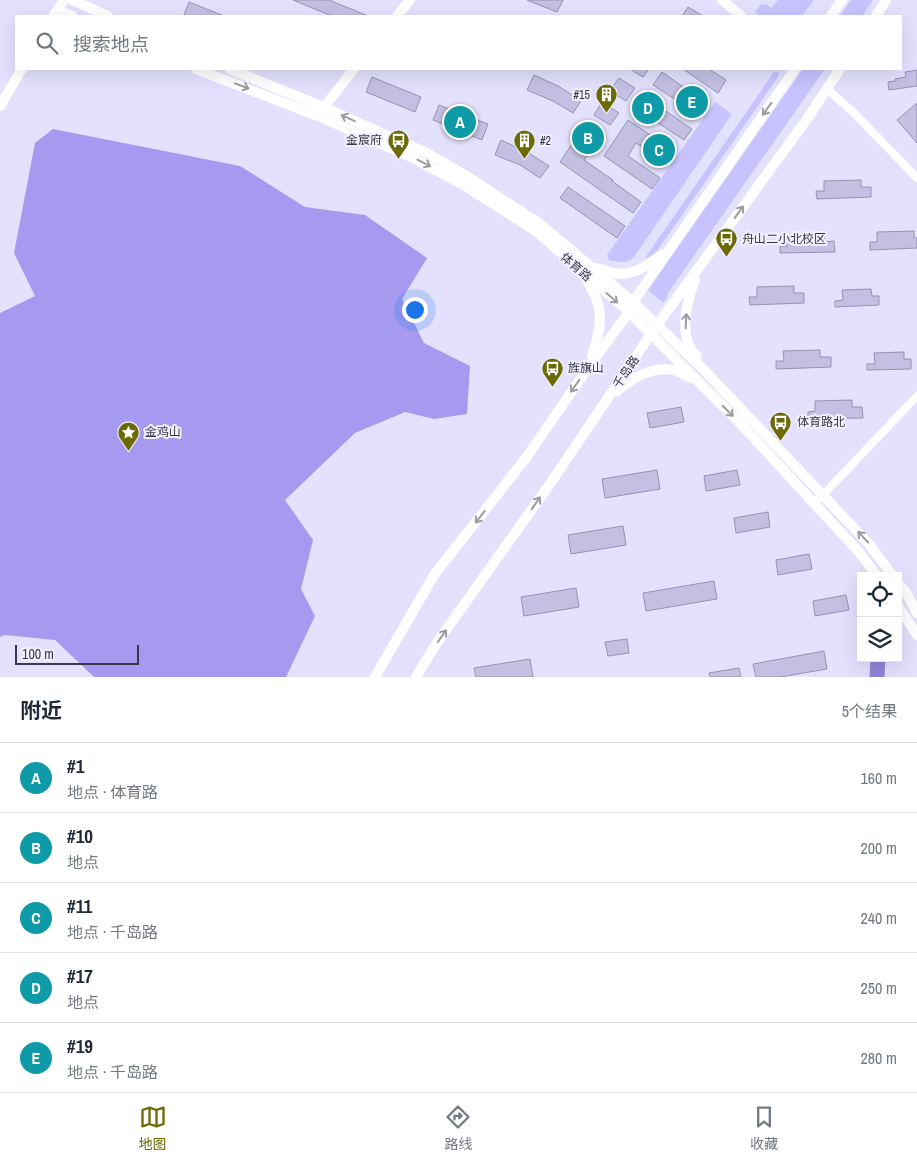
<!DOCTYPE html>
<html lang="zh">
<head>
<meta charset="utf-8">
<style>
  body { margin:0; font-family:"Archivo Narrow","Noto Sans SC",sans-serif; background:#f6f6f7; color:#1f2937 }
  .controls { position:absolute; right:15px; bottom:15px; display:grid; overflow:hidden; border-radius:0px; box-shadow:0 5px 20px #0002 }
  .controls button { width:45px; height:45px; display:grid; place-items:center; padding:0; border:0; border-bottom:1px solid #e0e1e3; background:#fff; color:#1f2937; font:25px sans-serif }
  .scale { position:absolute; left:15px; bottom:12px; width:124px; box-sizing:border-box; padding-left:5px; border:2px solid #393846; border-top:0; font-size:14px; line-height:18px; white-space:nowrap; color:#393846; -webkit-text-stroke:4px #f1f0ff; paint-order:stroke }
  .you { position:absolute; left:414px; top:309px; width:18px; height:18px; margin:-12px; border:4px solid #fff; border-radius:50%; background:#1a73e8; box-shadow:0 0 0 8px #1a73e833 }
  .badge { display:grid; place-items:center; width:32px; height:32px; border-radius:50%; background:#6b6a05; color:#fff; font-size:16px; font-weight:700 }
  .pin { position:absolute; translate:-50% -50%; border:2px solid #fff; box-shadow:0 1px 5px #0006 }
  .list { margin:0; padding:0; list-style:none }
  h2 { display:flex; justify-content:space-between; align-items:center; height:65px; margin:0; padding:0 20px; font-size:21px }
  h2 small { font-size:16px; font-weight:400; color:#747a83 }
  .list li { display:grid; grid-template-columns:32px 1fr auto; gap:15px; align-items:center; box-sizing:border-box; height:70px; padding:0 20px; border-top:1px solid #e0e1e3 }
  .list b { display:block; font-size:19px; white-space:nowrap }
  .list p { margin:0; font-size:16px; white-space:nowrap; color:#747a83 }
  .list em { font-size:16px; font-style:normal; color:#747a83 }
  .icon { flex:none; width:28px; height:28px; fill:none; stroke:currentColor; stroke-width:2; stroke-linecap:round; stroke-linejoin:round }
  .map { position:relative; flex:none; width:917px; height:677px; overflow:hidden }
  .search { position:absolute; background:#fff; box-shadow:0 5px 20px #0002; left:15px; right:15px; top:15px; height:55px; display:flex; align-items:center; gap:12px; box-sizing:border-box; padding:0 18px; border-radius:0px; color:#747a83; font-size:19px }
  .sheet { height:415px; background:#fff }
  nav { display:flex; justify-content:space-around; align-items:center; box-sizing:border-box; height:70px; border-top:1px solid #e0e1e3; background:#fff; font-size:14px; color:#747a83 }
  nav a { display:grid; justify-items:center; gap:2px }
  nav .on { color:#6b6a05 }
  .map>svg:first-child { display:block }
  .green { fill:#c8c3fe }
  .forest { fill:#a59af0 }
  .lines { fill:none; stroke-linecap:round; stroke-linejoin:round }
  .river { stroke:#9186da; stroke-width:15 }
  .building { fill:#c3c0e4; stroke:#9593b4 }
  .street { stroke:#fff; stroke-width:8 }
  .secondary { stroke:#fff; stroke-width:10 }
  .oneway { stroke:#9c9ca2 }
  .labels { text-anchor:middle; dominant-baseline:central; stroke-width:4; stroke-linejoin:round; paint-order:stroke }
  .poi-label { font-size:12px; fill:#393846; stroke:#f1f0ff; text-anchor:start }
  .street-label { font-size:12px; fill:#393846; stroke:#f1f0ff }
</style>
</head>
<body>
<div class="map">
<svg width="917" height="677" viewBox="0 0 917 677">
  <rect width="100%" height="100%" fill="#e3e1fe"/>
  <path class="green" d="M778,0H814L802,16H760L755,12L761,4L763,5L766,4L771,8Z
    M851,0H873L862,16H840Z
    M803,69H825L668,293L667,297L663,303L648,290Z
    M776,71L779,73L778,77L657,251L649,257L645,258L774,72Z
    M715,102L732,114L634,257C627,264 618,262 609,260L607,255Z"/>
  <path class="forest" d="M53,129L240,166L305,207L365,215L427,258L402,299L424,343L470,366L467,414L434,419L405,412L355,433L285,500L313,540L301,589L315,616L286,677H94L55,640L5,635L0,637V313L35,296L14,253L35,143Z"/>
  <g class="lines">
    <path class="river" d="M877,677L878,658"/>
  </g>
  <path class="building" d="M293,0H329L368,16H332Z
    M527,0H563L557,12Z
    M189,2L224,16H188L184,15Z
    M688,7L703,16H682Z
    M630,69H649L643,77Z
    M683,69H709L726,80L718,93Z
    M917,70V86L889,90L888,82L895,81V79L906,77L905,72Z
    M662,72L709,105L700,116L653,85Z
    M534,75L560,87L581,101L573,113L553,101L527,90Z
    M372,77L421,97L415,112L366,92Z
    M619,78L635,88L626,101L610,91Z
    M644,96L692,129L684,140L652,119V120L636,109Z
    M602,102L619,113L610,125L594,115Z
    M917,103V143L897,120Z
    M439,105L488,124L482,140L433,120Z
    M628,120L676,152L667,164L636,143L628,156L660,178L652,189L604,156Z
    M584,126L600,137L584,160L613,180L612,181L641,202L633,213L560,162Z
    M501,140L527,152L549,166L540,178L520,165L495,155Z
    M861,180V187H871V197L817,199L816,191H824V181Z
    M568,187L625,226L617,238L560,198Z
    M914,231V238H917V248L870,250V242H877V232Z
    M824,234V242L834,241L835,252L780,253V246H787V235Z
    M794,286V293H804V303L750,305L749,297H757V287Z
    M871,289L872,296H879V305L835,307V301L843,300L842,290Z
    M820,350V357H831V367L776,369V361H784L783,351Z
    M904,352V359H911V369L867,370V364H875L874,353Z
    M852,400V407H862L863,418L808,419V412L815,411V401Z
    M681,407L684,422L650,428L647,413Z
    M657,470L660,489L605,498L602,479Z
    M737,470L740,485L706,491L704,476Z
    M768,512L770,527L736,533L734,518Z
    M623,526L626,545L571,554L568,535Z
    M809,554L812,569L778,575L776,560Z
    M714,581L717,599L646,611L643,593Z
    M576,588L579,607L524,616L521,597Z
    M846,595L849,610L815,616L813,601Z
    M627,639L629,653L608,656L605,642Z
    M824,651L827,669L780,677H756L753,664Z
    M530,659L533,677H476L474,668Z
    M739,668L741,677H710L709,673Z"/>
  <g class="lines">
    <path class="street" d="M827,89L855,114L917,178
      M814,502L823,495L917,396"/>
    <path class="secondary" d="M72,0L108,16
      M722,0L741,16
      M57,10L72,16
      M53,16L64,0
      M397,16L410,0
      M831,16L842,0
      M876,16L886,0
      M196,69L318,116L413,158L462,184L536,231L629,312L740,423L859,552L877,576
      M230,69L323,107L427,153L465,175L540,224L633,302L705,371L869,544L893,576
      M0,106L22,69
      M321,111L354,69
      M594,268C600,268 606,271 613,273C633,277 648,265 663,254
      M585,277C589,284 593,291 596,298C604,318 598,337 592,356
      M695,280C688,297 680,329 690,347C691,350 694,353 697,356
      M617,391C633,377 652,366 674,370C680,372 686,376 692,378
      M898,583L905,591L917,613
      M898,606L917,635
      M375,677L434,575L526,458L590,365L629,312L633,302L795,69
      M416,677L436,644L550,484L657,325L807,119L840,69"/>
  </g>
  <defs><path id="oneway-shaft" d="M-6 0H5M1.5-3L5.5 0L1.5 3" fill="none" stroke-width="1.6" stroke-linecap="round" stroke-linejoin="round" transform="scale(1.25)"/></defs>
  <g class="oneway">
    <use href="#oneway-shaft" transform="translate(242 86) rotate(21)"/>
    <use href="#oneway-shaft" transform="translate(767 109) rotate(125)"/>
    <use href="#oneway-shaft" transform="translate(348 118) rotate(-156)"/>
    <use href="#oneway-shaft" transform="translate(424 163) rotate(27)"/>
    <use href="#oneway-shaft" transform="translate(739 212) rotate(-54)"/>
    <use href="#oneway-shaft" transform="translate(612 298) rotate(41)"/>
    <use href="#oneway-shaft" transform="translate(686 321) rotate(-87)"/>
    <use href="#oneway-shaft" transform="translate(575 386) rotate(125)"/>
    <use href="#oneway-shaft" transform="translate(728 411) rotate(45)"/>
    <use href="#oneway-shaft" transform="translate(536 503) rotate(-55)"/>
    <use href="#oneway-shaft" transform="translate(480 517) rotate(128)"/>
    <use href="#oneway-shaft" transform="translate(863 537) rotate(-133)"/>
    <use href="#oneway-shaft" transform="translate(442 636) rotate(-55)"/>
  </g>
  <defs>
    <symbol id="building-pin" viewBox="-11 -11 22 30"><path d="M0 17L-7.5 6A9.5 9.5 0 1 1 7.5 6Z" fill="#6b6a05" stroke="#f1f0ff"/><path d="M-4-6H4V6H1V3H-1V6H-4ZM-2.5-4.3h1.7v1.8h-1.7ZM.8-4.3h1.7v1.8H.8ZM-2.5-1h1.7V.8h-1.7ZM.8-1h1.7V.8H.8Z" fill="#fff"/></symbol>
    <symbol id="bus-pin" viewBox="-11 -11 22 30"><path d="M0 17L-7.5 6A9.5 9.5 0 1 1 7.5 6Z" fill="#6b6a05" stroke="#f1f0ff"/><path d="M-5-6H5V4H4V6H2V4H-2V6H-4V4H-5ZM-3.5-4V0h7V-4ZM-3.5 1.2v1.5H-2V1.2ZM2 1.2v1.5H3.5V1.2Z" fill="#fff"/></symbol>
    <symbol id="sight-pin" viewBox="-11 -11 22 30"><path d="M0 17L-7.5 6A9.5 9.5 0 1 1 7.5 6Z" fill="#6b6a05" stroke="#f1f0ff"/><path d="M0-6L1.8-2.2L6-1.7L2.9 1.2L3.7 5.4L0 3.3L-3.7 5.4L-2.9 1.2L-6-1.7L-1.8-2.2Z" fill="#fff"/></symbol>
  </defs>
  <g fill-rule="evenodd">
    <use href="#building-pin" x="594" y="82" width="25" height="34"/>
    <use href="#bus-pin" x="386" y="128" width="25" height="34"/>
    <use href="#building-pin" x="512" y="128" width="25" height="34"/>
    <use href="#bus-pin" x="714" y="226" width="25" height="34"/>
    <use href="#bus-pin" x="540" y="356" width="25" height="34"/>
    <use href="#bus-pin" x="768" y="410" width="25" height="34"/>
    <use href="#sight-pin" x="116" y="420" width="25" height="34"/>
  </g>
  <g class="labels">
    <g class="poi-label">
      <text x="590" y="95" text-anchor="end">#15</text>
      <text x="382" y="140" text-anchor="end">金宸府</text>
      <text x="540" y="141">#2</text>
      <text x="742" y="239">舟山二小北校区</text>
      <text x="568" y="368">旌旗山</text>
      <text x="797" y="422">体育路北</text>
      <text x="145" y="432">金鸡山</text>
    </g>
    <g class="street-label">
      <text transform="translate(576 267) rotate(41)">体育路</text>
      <text transform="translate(626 372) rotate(-56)">千岛路</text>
    </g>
  </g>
</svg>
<div class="controls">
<button><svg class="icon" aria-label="locate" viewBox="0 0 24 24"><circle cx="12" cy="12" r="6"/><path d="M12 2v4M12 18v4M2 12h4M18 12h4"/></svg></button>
<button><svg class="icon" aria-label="layers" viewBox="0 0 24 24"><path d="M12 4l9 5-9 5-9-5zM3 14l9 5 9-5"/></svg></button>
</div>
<div class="scale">100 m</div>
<div class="you"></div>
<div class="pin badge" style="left:460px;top:122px;background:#0f9aa8">A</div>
<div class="pin badge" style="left:588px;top:138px;background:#0f9aa8">B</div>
<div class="pin badge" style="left:659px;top:150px;background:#0f9aa8">C</div>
<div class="pin badge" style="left:648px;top:108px;background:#0f9aa8">D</div>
<div class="pin badge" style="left:692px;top:102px;background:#0f9aa8">E</div>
<div class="search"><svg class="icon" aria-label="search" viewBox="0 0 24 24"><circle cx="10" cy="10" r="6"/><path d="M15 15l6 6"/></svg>搜索地点</div>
</div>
<section class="sheet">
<h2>附近<small>5个结果</small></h2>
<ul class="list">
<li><span class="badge" style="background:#0f9aa8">A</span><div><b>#1</b><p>地点 · 体育路</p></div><em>160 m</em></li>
<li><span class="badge" style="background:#0f9aa8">B</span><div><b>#10</b><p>地点</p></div><em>200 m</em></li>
<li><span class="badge" style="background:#0f9aa8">C</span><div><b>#11</b><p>地点 · 千岛路</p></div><em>240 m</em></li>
<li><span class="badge" style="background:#0f9aa8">D</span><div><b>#17</b><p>地点</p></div><em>250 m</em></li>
<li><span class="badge" style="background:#0f9aa8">E</span><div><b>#19</b><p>地点 · 千岛路</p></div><em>280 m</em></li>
</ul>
</section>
<nav>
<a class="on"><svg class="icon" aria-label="map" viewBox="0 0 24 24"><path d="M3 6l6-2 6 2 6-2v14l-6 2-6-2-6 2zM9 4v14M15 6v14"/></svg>地图</a>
<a><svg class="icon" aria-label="directions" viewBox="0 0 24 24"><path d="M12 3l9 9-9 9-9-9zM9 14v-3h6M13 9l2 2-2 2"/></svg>路线</a>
<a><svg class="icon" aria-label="saved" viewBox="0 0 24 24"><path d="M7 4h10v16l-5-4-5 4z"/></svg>收藏</a>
</nav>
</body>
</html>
